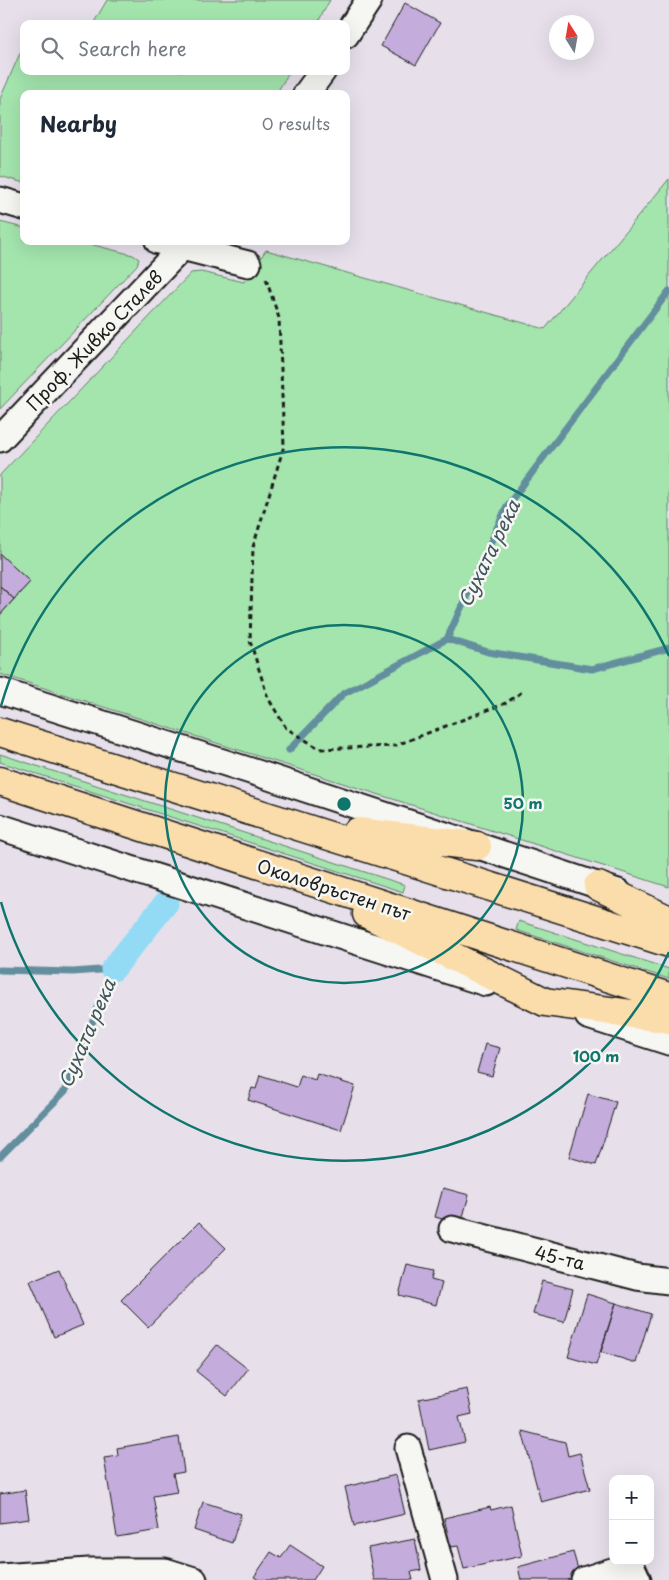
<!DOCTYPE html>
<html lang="en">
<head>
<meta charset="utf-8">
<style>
  body { margin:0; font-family:"Playpen Sans",sans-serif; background:#f6f6f7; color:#1f2937 }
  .controls { position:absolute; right:15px; bottom:15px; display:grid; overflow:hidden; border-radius:10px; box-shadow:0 5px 20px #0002 }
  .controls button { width:45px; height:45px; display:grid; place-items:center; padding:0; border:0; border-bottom:1px solid #e0e1e3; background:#fff; color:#1f2937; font:25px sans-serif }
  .compass { position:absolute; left:549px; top:15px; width:45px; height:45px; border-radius:50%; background:#fff; box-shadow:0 5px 20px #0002; rotate:349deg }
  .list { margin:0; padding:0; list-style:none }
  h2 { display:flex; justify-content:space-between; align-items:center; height:65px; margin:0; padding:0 20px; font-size:21px }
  h2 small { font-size:16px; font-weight:400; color:#747a83 }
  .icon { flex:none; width:28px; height:28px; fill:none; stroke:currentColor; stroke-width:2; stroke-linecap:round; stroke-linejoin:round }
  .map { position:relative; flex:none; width:669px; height:1580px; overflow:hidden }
  .search { position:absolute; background:#fff; box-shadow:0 5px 20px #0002; left:20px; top:20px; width:330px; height:55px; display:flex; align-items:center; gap:12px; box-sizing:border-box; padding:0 18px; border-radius:10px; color:#747a83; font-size:19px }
  .panel { position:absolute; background:#fff; box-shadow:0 5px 20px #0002; left:20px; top:90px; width:330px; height:155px; border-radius:10px }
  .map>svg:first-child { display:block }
  .green { fill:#a4e5ae; stroke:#608065 }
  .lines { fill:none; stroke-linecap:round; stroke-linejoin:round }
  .stream { stroke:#638e9e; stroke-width:7 }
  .canal { stroke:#93daf5; stroke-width:25 }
  .building { fill:#c4addc; stroke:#1c1c1c }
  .minor-casing { stroke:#1c1c1c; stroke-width:29 }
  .highway-casing { stroke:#1c1c1c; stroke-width:31 }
  .path { stroke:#1c1c1c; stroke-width:3; stroke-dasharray:5 4; stroke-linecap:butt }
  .minor { stroke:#f6f6f2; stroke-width:25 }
  .highway { stroke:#fbddab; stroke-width:28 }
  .ring { fill:none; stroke:#0f766e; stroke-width:2.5 }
  .labels { text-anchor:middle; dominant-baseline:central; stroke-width:5; stroke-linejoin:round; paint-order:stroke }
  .street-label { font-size:18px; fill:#1c1c1c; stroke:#f6f6f2 }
  .water-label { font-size:19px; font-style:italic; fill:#40555d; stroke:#f6f6f2 }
  .centre { fill:#0f766e; stroke:#f6f6f2; stroke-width:2.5 }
  .ring-label { font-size:15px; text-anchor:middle; font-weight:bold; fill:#0f766e; stroke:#f6f6f2; stroke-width:5; stroke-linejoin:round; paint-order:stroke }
</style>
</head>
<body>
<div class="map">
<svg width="669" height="1580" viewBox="0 0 669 1580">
  <rect width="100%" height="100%" fill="#e7e0eb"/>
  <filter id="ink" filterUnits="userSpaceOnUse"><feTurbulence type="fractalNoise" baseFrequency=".02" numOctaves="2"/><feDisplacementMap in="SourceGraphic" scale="10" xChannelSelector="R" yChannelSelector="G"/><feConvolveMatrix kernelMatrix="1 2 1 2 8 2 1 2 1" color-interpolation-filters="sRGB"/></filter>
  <g filter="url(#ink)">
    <path class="green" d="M107,0H330L317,24H93Z
      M24,44V71H290L276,94H24V183L0,176V99Z
      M669,179V887L0,674V615L30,582L0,554V475L191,273L201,272L244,282L266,250L545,329Z
      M0,222L24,228V241H78L133,255L139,259L137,265L0,409Z
      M0,754L405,885L403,892L0,762Z
      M519,921L669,969V979L516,930Z"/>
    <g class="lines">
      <path class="stream" d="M447,639L488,652L592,669L669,648
        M289,750L343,694L447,639L507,506L669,291
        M0,970L73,972L113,969L66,1090L0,1157"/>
      <path class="canal" d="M113,969L166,903"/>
    </g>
    <path class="building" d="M405,3L440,23L416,65L381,46Z
      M0,554L30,582L14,599L0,586Z
      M0,586L14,599L0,615Z
      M485,1044L500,1048L492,1076L477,1072Z
      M317,1074L355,1086L341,1130L248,1100L252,1088L256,1089L260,1075L297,1087L301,1075L315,1080Z
      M588,1094L616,1102L596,1165L569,1157Z
      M443,1188L469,1195L461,1224L435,1217Z
      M199,1222L226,1248L148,1327L121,1300Z
      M407,1265L433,1271L431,1280L442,1283L436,1305L399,1295Z
      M59,1269L83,1325L54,1337L30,1281Z
      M542,1281L573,1289L564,1322L533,1314Z
      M587,1294L616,1303L596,1365L568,1357Z
      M616,1303L651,1314L636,1363L601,1352Z
      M217,1345L248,1369L227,1396L196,1371Z
      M467,1389L472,1414L459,1417L465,1442L429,1450L419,1399Z
      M522,1431L565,1442L568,1456L580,1453L590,1489L541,1502Z
      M179,1437L184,1472L173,1474L177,1492L153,1496L159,1530L117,1537L104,1458L118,1456L117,1448Z
      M396,1475L405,1514L354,1526L345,1487Z
      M25,1490L29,1519L0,1523V1494Z
      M203,1502L241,1514L232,1543L194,1530Z
      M511,1505L522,1556L464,1569L458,1546L451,1547L444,1518L490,1507L491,1510Z
      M415,1539L421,1570L411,1572L413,1580H374L368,1548Z
      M290,1545L322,1566L313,1580H259L254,1577L271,1552L281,1558Z
      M573,1552L580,1576L566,1580H521L518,1567Z"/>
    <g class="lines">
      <defs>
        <path id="minor" d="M346,35L369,0
          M306,94L323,71
          M0,200L24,207
          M158,241L248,264
          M0,439L188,241
          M0,691L257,773L618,892
          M0,827L486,983
          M588,1016L669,1042
          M452,1229L637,1277L669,1281
          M408,1448L445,1580
          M0,1577L89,1571H165L194,1580
          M584,1580L631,1565L638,1580"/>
        <path id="highway" d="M0,732L669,943
          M0,781L669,997
          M357,832L477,846
          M598,886L669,920
          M367,914L545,1002L669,1019"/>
      </defs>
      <use href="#minor" class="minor-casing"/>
      <use href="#highway" class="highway-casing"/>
      <path class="path" d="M266,279L279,318L284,446L253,547L250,641L268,698L286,728L320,749L394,746L506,703L522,692"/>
      <use href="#minor" class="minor"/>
      <use href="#highway" class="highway"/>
    </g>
  </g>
  <g class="ring">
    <circle cx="344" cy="804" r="179"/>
    <path d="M669 952A357 357 0 0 1 1 902M1 706A357 357 0 0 1 669 656"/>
  </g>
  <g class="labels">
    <g class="street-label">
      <text transform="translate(94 340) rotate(-46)">Проф. Живко Сталев</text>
      <text transform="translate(334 889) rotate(18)">Околовръстен път</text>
      <text transform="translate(560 1257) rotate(14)">45-та</text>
    </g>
    <g class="water-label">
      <text transform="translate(488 553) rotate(-64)">Сухата река</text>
      <text transform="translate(86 1033) rotate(-67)">Сухата река</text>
    </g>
  </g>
  <circle cx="344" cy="804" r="8" class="centre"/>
  <g class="ring-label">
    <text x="523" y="809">50 m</text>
    <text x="596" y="1062">100 m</text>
  </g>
</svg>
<div class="controls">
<button>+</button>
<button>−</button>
</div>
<svg class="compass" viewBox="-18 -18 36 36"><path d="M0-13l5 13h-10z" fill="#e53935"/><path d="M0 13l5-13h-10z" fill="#747a83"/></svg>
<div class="search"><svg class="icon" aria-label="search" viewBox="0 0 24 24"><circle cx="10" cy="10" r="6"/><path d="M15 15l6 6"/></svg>Search here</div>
<section class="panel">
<h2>Nearby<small>0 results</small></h2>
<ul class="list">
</ul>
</section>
</div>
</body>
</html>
